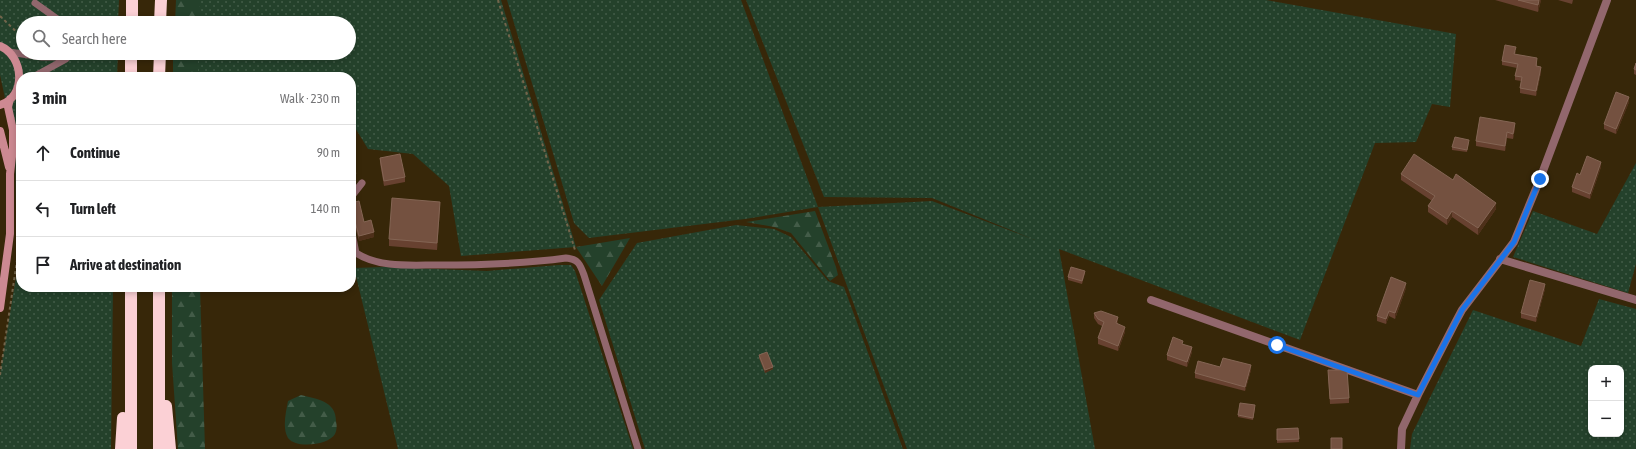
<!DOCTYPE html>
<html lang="en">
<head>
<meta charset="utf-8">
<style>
  body { margin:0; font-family:"Asap Condensed",sans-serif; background:#f6f6f6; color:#202124 }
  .controls { position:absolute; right:12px; bottom:12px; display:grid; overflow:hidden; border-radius:8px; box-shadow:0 2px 6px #0003 }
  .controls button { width:36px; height:36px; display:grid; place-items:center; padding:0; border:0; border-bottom:1px solid #e0e0e0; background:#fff; color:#202124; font:20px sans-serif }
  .stop { position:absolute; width:12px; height:12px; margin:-9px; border:3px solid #1a73e8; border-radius:50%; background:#fff }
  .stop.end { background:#1a73e8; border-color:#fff; box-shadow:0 1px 4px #0008 }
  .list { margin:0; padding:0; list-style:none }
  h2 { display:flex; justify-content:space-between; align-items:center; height:52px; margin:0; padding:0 16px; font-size:17px }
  h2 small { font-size:13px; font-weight:400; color:#757577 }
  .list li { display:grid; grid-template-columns:26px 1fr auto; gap:12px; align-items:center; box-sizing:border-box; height:56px; padding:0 16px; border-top:1px solid #e0e0e0 }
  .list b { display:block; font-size:15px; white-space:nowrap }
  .list em { font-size:13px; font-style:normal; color:#757577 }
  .icon { flex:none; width:22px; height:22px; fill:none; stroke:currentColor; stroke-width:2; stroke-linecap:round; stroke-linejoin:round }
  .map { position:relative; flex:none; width:1636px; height:449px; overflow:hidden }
  .search { position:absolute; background:#fff; box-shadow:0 2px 6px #0003; left:16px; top:16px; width:340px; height:44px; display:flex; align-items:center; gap:10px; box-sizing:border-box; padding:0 14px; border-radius:22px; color:#757577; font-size:15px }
  .panel { position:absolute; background:#fff; box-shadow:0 2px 6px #0003; left:16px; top:72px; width:340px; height:220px; border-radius:16px }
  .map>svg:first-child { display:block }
  .grass { fill:url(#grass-dots); fill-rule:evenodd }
  .forest { fill:url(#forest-firs) }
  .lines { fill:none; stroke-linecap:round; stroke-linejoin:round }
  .path { stroke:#73654b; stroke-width:2; stroke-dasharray:3 3; stroke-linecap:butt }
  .service { stroke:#92676d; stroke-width:7 }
  .minor { stroke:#92676d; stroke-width:8 }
  .secondary { stroke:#cd8992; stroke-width:8 }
  .motorway { stroke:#fbd0d5; stroke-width:12 }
  .wall { fill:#674130 }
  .shaded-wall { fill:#4e301a }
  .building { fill:#745140; stroke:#846554 }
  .route { stroke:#1a73e8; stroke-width:5 }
</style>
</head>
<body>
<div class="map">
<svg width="1636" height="449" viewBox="0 0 1636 449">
  <defs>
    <pattern id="grass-dots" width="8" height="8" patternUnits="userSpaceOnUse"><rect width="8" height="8" fill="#24412b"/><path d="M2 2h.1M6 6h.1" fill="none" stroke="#435c48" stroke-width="1.8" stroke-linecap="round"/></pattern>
    <pattern id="forest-firs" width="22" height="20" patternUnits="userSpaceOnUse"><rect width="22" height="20" fill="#24412b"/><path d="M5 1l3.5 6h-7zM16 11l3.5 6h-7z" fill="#435c48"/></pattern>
  </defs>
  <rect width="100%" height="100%" fill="#372709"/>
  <path class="grass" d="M0,0H119L118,23H23V53H118L117,77H21V287H113L111,449H0V373L17,271L15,144L0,75Z
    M200,0H501L576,247L461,256L449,186L413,154L368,149L351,121V77H198V53H349V23H200Z
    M507,0H741L818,207L932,201L1035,240L932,198L824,197L746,0H1266L1456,34L1450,107L1432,104L1416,142L1375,143L1300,340L1059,249L1095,449H907L818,207L745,219L589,238L574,223Z
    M1636,163V264L1628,293L1513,257L1533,211L1597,234Z
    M736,225L774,229L791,237L828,281L844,287L903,449H645L599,300L637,243Z
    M351,255L354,268L384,267L487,271L559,265H571L575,271L633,449H398L354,268L351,266Z
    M1599,299L1636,309V449H1410L1412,434L1473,310L1581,346ZM1591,368H1621V434H1591Z"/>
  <path class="forest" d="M176,0H200V23H175Z
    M173,53H198V77H173Z
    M815,211L836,267L838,275L830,281L791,233L774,227L746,222Z
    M630,238L602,286L576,247Z
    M172,287H200L205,449H178L172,363Z
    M301,395C317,399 336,401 336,421C337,425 337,430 335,434C329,445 296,449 288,438C282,428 286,412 288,401Z"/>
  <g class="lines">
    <path class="path" d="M498,0L575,250
      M0,16L23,38
      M351,166L357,176
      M0,375L19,247"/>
    <path class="service" d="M35,3L63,23
      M9,52L42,57H68
      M33,77L66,59
      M351,197L362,183
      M351,228L356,253C379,268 411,265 437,265C481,265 522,264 566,258C578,259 580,264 584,275L638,449"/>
    <path class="minor" d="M1500,259L1636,300
      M1151,300L1418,395
      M1401,449L1402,429L1418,395L1455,323L1462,310L1514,242L1540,179L1607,0"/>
    <path class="secondary" d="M0,46C24,56 27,97 0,105
      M0,131L9,167
      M0,308L10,234V174L13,148V130L8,107L10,99"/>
    <path class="motorway" d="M132,23V0
      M160,23L161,0
      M131,77V53
      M159,77L160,53
      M131,287V449
      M159,287V449
      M166,406L170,449
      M121,449L123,418"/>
  </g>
  <path class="wall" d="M1495,0H1541L1538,12Z
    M1558,0H1573L1572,4Z
    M1516,51L1515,54L1537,63V66L1541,72L1536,96L1520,93V88L1521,81L1515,80V76L1517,68L1502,65V61Z
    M1636,63V75L1634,74V69Z
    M1629,102L1616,134L1604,129V124Z
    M1515,128L1513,139L1507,138L1505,151L1476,146V141Z
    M1469,142L1467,152L1452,150V147Z
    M380,158L405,177V182L384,186L380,163Z
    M1601,167L1590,199L1572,192V187L1580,175Z
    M1401,174L1496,209L1478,235L1452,217L1447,225L1428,212V206L1432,201L1401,180Z
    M351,203L364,222L374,237L359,241L351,212Z
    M440,209L437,250L389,246V239Z
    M1085,273L1082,284L1068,280V277Z
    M1406,288L1395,319L1389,316L1386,324L1377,321V316Z
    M1545,289L1536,322L1521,318V313Z
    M1094,313L1118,322V324L1125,332L1118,351L1098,344V338L1102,326L1098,324L1094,318Z
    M1183,344L1192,352L1187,367L1167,360V355Z
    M759,355L773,369L765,373L759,358Z
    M1220,367L1251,370L1245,391L1195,378V373Z
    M1328,375L1349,398V403L1330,404Z
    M1255,408L1253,420L1238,417V415Z
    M1298,428L1299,442L1277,443V429Z"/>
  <path class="shaded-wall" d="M1539,0H1541L1538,12V5Z
    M1541,67V72L1536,96V91Z
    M1629,97V102L1616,134V129Z
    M1515,123V128L1513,139V134Z
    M1507,132V138L1505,151V146Z
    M1601,162V167L1590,199V194Z
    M440,202V209L437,250V243Z
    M1496,203V209L1478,235V228Z
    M1452,211V217L1447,225V219Z
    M374,232V237L359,241V236Z
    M1406,283V288L1395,319V313Z
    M1545,284V289L1536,322V317Z
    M1389,311V316L1386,324V319Z
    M1118,317V322L1116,328V323Z
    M1125,327V332L1118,351V346Z
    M1192,347V352L1187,367V362Z
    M1251,365V370L1245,391V387Z
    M773,367V369L765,373V370Z"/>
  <path class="building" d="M1518,0H1539L1538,5Z
    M1505,45L1516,47L1514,54L1537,58L1536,66L1541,67L1536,91L1520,88L1522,77L1515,76L1518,64L1502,61Z
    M1636,63V70L1634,69Z
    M1616,92L1629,97L1616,129L1604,124Z
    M1480,117L1515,123L1513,134L1507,132L1505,146L1476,141Z
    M1455,137L1469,140L1467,150L1452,147Z
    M400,154L405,177L384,181L380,158Z
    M1414,154L1453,180L1456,174L1496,203L1478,228L1452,211L1447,219L1428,206L1435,196L1401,174Z
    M1587,156L1601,162L1590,194L1572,187L1577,173L1580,175Z
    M392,198L440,202L437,243L389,239Z
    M359,201L364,222L371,220L374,232L359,236L351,207V203Z
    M1071,267L1085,271L1082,281L1068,277Z
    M1391,277L1406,283L1395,313L1389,311L1386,319L1377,316Z
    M1530,280L1545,284L1536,317L1521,313Z
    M1101,311L1118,317L1116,323L1125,327L1118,346L1098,338L1104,322L1098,319L1094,313Z
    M1173,337L1183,341L1182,344L1192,347L1187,362L1167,355Z
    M767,352L773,367L765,370L759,355Z
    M1223,358L1251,365L1245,387L1195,373L1198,361L1220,367Z
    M1328,370H1347L1349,398L1330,399Z
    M1240,403L1255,405L1253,418L1238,415Z
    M1298,428L1299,439L1277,440V429Z
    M1331,438H1342V449H1331Z"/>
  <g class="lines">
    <path class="route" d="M1277,345L1418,395L1462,310L1514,242L1540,179"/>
  </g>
</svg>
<div class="controls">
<button>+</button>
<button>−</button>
</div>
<div class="stop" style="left:1277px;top:345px"></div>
<div class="stop end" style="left:1540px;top:179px"></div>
<div class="search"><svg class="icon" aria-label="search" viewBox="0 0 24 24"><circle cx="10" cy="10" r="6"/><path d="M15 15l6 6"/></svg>Search here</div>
<section class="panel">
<h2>3 min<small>Walk · 230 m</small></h2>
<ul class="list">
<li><svg class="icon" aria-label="ahead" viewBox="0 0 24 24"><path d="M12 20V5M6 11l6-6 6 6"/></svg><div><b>Continue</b></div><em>90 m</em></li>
<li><svg class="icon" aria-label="left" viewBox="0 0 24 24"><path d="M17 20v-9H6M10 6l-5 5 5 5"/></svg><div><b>Turn left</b></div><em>140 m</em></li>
<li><svg class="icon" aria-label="arrive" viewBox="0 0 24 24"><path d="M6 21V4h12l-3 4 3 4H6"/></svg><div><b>Arrive at destination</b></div></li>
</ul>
</section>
</div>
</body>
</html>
